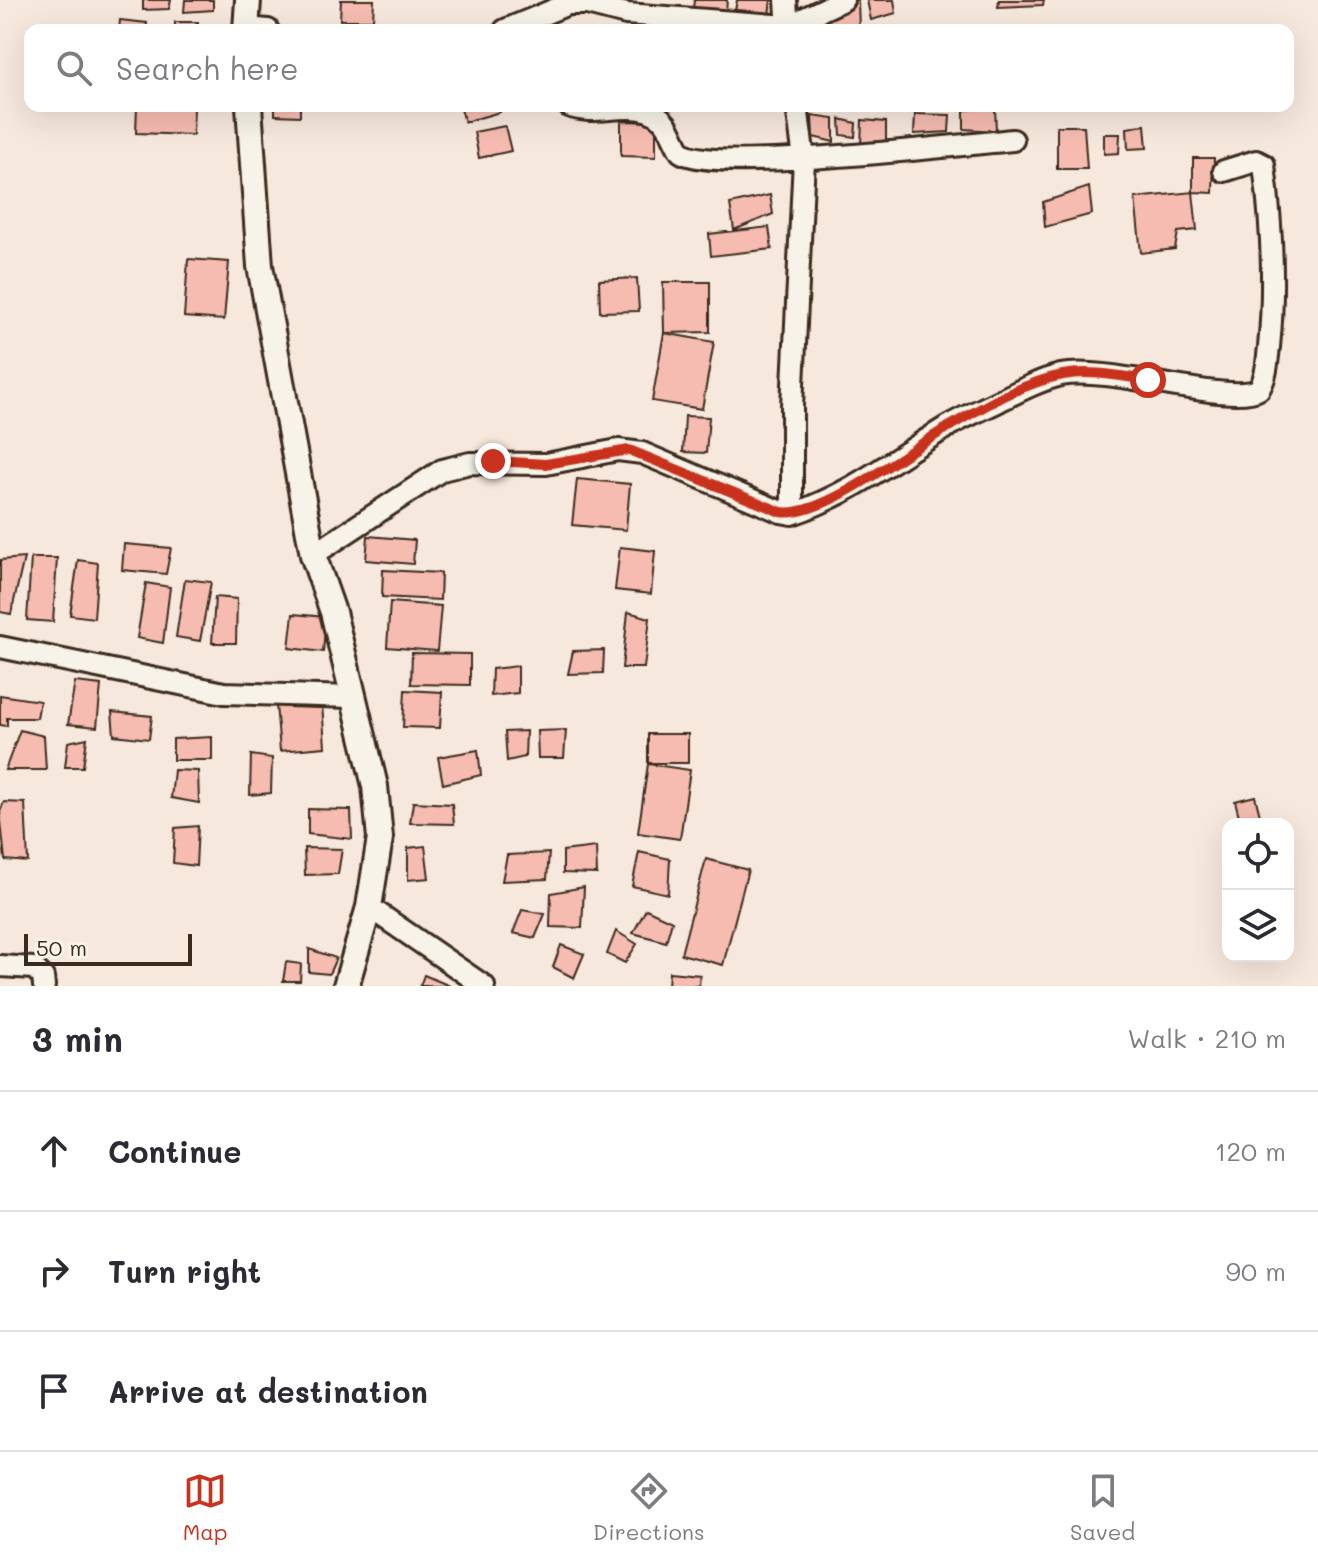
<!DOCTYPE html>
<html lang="en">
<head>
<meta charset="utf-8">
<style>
  body { margin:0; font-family:Mali,sans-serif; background:#f7f7f7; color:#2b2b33 }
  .controls { position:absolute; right:24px; bottom:24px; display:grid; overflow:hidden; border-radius:16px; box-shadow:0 8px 32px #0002 }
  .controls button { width:72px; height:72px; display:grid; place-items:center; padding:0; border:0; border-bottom:2px solid #e1e1e2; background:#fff; color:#2b2b33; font:40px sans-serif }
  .scale { position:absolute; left:24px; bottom:20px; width:168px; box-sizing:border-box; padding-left:8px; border:4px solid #3b2a1e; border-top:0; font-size:22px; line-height:28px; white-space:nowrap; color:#3b2a1e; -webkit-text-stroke:6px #f7f3e8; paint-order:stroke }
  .stop { position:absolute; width:24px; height:24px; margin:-18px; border:6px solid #c8321e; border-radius:50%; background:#fff }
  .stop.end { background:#c8321e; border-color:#fff; box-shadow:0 2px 8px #0008 }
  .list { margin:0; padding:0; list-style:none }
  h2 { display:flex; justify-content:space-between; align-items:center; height:104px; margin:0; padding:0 32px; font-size:34px }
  h2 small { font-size:26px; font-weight:400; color:#7c7c81 }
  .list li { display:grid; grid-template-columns:52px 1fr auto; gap:24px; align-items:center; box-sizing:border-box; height:120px; padding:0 32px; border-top:2px solid #e1e1e2 }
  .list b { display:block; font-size:30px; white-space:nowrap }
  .list em { font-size:26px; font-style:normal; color:#7c7c81 }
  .icon { flex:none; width:44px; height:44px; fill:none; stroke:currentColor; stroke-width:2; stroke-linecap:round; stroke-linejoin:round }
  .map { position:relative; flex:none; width:1318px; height:986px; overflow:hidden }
  .search { position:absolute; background:#fff; box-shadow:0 8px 32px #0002; left:24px; right:24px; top:24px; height:88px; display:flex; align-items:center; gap:20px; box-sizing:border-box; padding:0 28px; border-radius:16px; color:#7c7c81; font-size:30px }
  .sheet { height:464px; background:#fff }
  nav { display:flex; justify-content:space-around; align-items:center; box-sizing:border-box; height:112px; border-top:2px solid #e1e1e2; background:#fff; font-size:22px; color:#7c7c81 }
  nav a { display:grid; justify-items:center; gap:4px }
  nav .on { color:#c8321e }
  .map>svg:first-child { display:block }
  .building { fill:#f6bcb1; stroke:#3b2a1e; stroke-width:2 }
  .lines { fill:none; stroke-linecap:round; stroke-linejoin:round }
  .minor-casing { stroke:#3b2a1e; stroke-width:26 }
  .tertiary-casing { stroke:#3b2a1e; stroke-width:30 }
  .minor { stroke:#f7f3e8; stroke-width:20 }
  .tertiary { stroke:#f7f3e8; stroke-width:24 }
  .route { stroke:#c8321e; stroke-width:10 }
</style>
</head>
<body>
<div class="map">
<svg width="1318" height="986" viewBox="0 0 1318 986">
  <rect width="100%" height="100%" fill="#f7e8dd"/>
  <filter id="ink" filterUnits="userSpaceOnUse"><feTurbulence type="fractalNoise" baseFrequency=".0125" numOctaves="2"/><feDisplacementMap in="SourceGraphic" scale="16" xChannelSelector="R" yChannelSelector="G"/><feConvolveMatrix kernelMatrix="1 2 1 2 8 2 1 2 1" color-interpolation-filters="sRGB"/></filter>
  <g filter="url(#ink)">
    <path class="building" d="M143,0H171L169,9L143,10Z
      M185,0H213V10L184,12Z
      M341,0H374L373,20H340Z
      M694,0H727L726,12L693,9Z
      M737,0H771L769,15L735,11Z
      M817,0H858L859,30H817Z
      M867,0H894L896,13L871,20Z
      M999,0H1044L1043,5L998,7Z
      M120,20L147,23L146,30H119Z
      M175,22H198V30H175Z
      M137,106H194L193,135L136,133Z
      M275,106H300V116L275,115Z
      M460,106H499L500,112L465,122Z
      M995,107L996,131L964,129V110Z
      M915,114L950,115L949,132L914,134Z
      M812,116L834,119V142L813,137Z
      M840,119L856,123L855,137L841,135Z
      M862,120L886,122V142L861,145Z
      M621,121L656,122V157L621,156Z
      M1145,125L1147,148L1128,149L1127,128Z
      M505,126L511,151L479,158L474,132Z
      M1057,126H1084L1087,169H1057Z
      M1104,134H1120L1119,153L1104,154Z
      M1193,158H1214L1213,193L1193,192Z
      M1089,187L1092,214L1045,227L1043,202Z
      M1193,192L1197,230L1178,232L1175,249L1141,253L1135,198Z
      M770,195L773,214L734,230L730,204Z
      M769,227L772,249L711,256L709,234Z
      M188,259L229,262L224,320L184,317Z
      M637,278L639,311L600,312L599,280Z
      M663,282H710V332L664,333Z
      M664,333L714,342L702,409L652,401Z
      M685,416L709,417L706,453L683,452Z
      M577,479L630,484L626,530L572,525Z
      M368,536L415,540L413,564L366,560Z
      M124,544L171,548L166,574L122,570Z
      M620,547L655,551L651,594L615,590Z
      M24,558L11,614L0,612V560Z
      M31,558H57L53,622L27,620Z
      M78,560L98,563L94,618L70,615Z
      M383,570L441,573L440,600L382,597Z
      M185,579L211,582L200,641L176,637Z
      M146,583L170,587L163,643L137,638Z
      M215,597L237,599L236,643H212Z
      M390,602L441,606L437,651L387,647Z
      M628,612L650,618L644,668H622Z
      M293,614L326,617L323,652L289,648Z
      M604,650L603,673L568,674L573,651Z
      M412,653L470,654V685L411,684Z
      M518,666V693L491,696L492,669Z
      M75,682L101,685L97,727L68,724Z
      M405,690L442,692L440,728L403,727Z
      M0,695L40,701L37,718H7V726L0,725Z
      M322,703L325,747L280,751L276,705Z
      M112,712L152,716L149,739L114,735Z
      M20,730L44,736L46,770H5Z
      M566,730L564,758H538L537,731Z
      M526,731L525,757L507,761L505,732Z
      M648,734H688V763H648Z
      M212,737V760H173V739Z
      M87,738L83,767H65L68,742Z
      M478,750L481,775L443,784L438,757Z
      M251,755L272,758L271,793L250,795Z
      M648,764L690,770L680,839L638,833Z
      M174,770L198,771L199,803L171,798Z
      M1255,796L1260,816L1240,820L1235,801Z
      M4,802L25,803L28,862L5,860L0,812Z
      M413,802L452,804L454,824L410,823Z
      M308,809L351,810L352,839L308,834Z
      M198,826L196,866L173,863L175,828Z
      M425,846L429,878L408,880V848Z
      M596,847L597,874L563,873V851Z
      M304,848L342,849L338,874L305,875Z
      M639,852L670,859L668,894L632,886Z
      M549,853L547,879L502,881L507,855Z
      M706,859L748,870L723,965L681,954Z
      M584,887L582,928L550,927L551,893Z
      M646,909L672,921L666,942L633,933Z
      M522,910L545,914L535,938L513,933Z
      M616,931L637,944L625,963L607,954Z
      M561,945L584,954L574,978L553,967Z
      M309,949L336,958L329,974L309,972Z
      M286,962L301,964L300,981H283Z
      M669,972L700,975L699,986H668Z
      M424,975L450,986H420Z"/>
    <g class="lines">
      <defs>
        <path id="minor" d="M786,0L788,30
          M246,28L268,30
          M505,30L568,4H587L626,14L788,26L843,0
          M569,106C598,119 643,93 666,124C672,132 675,143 681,152C711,174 962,145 1013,140
          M792,514C852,494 897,457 950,425C966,416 983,409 999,401C1019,391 1040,380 1061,375C1109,365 1232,406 1259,389C1267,376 1267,362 1269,347C1275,286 1272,226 1264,165L1256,161L1224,171
          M313,555L442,470L470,463L546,464L618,450L642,453L781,512L792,514V406L804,159L797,106
          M0,647L224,693L352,697
          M369,907L484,986
          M0,966L34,968L43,977L44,986"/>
        <path id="tertiary" d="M246,30L248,0
          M249,106L260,266L313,555L333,612L375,786L380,838L369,907L346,986"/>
      </defs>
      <use href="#minor" class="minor-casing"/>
      <use href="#tertiary" class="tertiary-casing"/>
      <use href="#minor" class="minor"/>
      <use href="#tertiary" class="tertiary"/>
    </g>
  </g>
  <g class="lines" filter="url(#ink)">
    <path class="route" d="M493,461L546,464L629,450L781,512C823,519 912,447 952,425C984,406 1025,382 1063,375C1091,370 1119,376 1148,380"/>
  </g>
</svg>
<div class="controls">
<button><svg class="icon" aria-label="locate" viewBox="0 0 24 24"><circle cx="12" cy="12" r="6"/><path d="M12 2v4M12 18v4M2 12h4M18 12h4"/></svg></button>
<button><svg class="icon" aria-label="layers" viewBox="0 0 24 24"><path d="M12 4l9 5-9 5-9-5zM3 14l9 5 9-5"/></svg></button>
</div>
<div class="scale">50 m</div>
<div class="stop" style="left:1148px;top:380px"></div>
<div class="stop end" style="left:493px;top:461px"></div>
<div class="search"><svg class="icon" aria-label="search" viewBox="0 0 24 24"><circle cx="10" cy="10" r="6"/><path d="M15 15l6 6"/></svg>Search here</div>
</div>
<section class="sheet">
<h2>3 min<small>Walk · 210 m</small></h2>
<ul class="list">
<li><svg class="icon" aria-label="ahead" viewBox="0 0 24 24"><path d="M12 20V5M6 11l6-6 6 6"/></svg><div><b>Continue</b></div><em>120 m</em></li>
<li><svg class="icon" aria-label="right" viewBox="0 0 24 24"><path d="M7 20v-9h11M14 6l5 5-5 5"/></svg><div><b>Turn right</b></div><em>90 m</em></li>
<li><svg class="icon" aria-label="arrive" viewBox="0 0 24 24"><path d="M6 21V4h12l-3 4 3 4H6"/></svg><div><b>Arrive at destination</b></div></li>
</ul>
</section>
<nav>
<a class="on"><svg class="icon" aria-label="map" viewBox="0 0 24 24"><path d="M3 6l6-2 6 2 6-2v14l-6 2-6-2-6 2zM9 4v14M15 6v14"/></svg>Map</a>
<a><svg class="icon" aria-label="directions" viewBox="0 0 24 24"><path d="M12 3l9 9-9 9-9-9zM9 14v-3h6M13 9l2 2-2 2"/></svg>Directions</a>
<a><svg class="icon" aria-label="saved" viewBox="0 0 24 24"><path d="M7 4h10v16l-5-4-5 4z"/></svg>Saved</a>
</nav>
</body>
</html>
